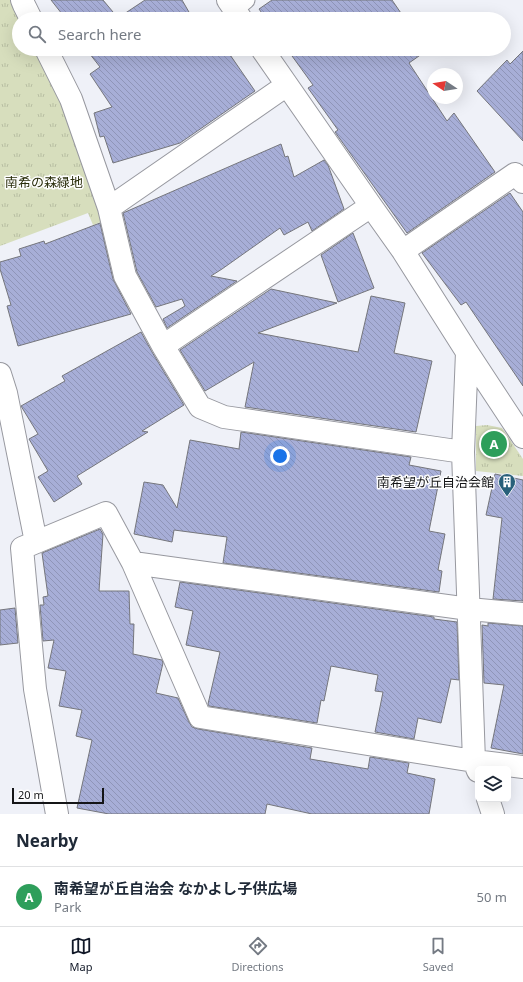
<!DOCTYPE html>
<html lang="en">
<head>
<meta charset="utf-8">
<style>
  body { margin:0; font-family:"Noto Sans","Noto Sans JP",sans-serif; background:#f2f2f3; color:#1f2937 }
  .controls { position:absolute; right:12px; bottom:12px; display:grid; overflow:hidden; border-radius:6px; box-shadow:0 4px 16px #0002 }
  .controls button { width:36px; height:36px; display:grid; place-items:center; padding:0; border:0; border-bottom:1px solid #e0e1e3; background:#fff; color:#1f2937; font:20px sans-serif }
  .compass { position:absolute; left:427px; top:68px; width:36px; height:36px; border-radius:50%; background:#fff; box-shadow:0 4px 16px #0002; rotate:282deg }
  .scale { position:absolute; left:12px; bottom:10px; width:92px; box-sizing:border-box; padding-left:4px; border:2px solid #141517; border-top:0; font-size:11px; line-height:14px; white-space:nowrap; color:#141517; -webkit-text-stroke:3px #fefefe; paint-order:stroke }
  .you { position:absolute; left:280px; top:456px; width:14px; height:14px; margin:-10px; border:3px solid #fff; border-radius:50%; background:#1a73e8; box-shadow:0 0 0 6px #1a73e833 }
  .badge { display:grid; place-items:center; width:26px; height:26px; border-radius:50%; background:#111827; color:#fff; font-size:13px; font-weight:700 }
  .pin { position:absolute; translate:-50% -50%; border:2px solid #fff; box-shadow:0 1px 4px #0006 }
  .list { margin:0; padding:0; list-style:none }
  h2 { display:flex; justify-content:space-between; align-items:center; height:52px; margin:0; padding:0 16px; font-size:17px }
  h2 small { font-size:13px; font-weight:400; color:#747a83 }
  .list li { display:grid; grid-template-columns:26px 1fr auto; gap:12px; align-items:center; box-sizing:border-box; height:60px; padding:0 16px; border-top:1px solid #e0e1e3 }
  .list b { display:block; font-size:15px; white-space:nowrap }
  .list p { margin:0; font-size:13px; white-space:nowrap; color:#747a83 }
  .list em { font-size:13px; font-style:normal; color:#747a83 }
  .icon { flex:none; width:22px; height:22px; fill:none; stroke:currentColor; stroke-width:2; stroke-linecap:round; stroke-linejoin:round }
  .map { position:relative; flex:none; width:523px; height:814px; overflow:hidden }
  .search { position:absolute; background:#fff; box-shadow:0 4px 16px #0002; left:12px; right:12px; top:12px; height:44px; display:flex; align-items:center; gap:10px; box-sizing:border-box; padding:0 14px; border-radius:22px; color:#747a83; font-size:15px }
  .sheet { height:112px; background:#fff }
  nav { display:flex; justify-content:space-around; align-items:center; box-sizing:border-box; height:56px; border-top:1px solid #e0e1e3; background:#fff; font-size:11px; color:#747a83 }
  nav a { display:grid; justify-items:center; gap:2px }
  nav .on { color:#111827 }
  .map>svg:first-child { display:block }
  .park { fill:url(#park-tufts) }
  .building { fill:url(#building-back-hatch); stroke:#75767c }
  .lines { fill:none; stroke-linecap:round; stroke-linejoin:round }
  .service-casing { stroke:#97989f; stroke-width:19 }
  .minor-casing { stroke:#97989f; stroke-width:24 }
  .service { stroke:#fff; stroke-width:17 }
  .minor { stroke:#fff; stroke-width:22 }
  .labels { text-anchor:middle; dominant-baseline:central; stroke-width:3; stroke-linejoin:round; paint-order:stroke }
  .park-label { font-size:13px; fill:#292d0a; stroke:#fefefe }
  .poi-label { font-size:13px; fill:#141517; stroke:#fefefe; text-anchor:end }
</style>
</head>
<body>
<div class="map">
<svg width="523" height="814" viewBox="0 0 523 814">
  <defs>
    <pattern id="park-tufts" width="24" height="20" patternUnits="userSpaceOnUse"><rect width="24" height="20" fill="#d7debd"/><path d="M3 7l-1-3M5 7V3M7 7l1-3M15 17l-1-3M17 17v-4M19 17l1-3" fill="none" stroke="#b8bea2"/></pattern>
    <pattern id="building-back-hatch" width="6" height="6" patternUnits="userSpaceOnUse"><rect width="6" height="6" fill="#a7aed7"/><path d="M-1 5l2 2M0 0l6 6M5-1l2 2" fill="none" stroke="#8f95b8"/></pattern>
  </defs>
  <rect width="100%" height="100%" fill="#eff1f8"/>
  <path class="park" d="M0,0H16L19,19V49H38L65,101L103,221L93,225L88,213L0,246Z
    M487,425L502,428L523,459V476L476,471V426Z"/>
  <path class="building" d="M51,0H103L118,18L145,0H182L193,19H66Z
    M272,0H392L405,19H266L259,9Z
    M86,49H226L255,91L180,143L113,163L104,136L100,137L94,113L112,107L90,74L100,67Z
    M287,49H425L426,51L409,63L447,121L454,113L495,172L407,233L335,132L338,130L308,88L313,85Z
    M523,51V141L477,91L507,60L510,64Z
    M281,144L285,157L288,156L294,177L324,160L328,165L344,209L312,231L308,222L284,235L280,228L222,269L211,276L237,281L167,328L163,319L185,306L182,299L156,307L137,272L123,213Z
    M510,193L523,212V386L466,302L461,305L422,253Z
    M100,223L113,279L131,314L18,346L7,306L11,305L0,269V262L21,256L19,249L44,241L45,244Z
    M353,233L374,288L338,302L321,255Z
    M271,289L337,303L258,333L358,352L371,296L405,303L394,353L432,361L416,432L245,407L254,362L205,391L180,350Z
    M141,332L152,352L184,405L142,431L148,432L77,476L82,484L54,502L38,477L48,471L29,439L38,434L21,406L65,381L62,376Z
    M241,432L411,457L409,465L441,471L429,531L445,534L438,570L442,571L439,592L223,563L227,537L174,530L172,542L134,534L144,482L163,485L177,508L190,440L239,449Z
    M495,474L523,480V601L493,599L502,518L486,515Z
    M100,529L103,534L99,591H129L130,624H134L133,654L162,660L163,663L156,693L178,698L189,722L192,727L198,729L312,748L310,759L368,769L370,757L409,763L407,773L435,779L429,814H312L267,804L265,814H109L77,808L92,740L76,736L82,710L59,706L66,671L48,668L54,640L43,641L40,605H44L43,597L48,596L42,553Z
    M180,582L434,617V619L457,622L459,680L451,679L441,723L418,718L414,739L375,732L383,692L375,691L378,675L331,666L324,701L321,700L317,723L209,706L208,704L220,652L186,645L193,611L175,607Z
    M15,608L18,643L0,645V610Z
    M488,623L523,626V754L491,748L504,685L484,683L482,625L488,626Z"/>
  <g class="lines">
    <defs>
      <path id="service" d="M235,9L246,0"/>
      <path id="minor" d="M22,0L24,5L31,19
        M228,0L241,19
        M46,49L71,99L109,208L125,276L163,346L200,407L224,417L463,452
        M262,49L371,206L403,251L467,352L523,437
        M109,208L287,85
        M403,251L515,174L523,182
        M163,346L371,206
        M467,352L463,452L474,761L478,771
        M0,374L6,393L36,542
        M133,563L469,609L523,614
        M488,799L493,814
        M57,814L35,689L22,548L106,513L133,563L200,717L474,761L523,767"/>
    </defs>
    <use href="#service" class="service-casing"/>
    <use href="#minor" class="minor-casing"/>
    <use href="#service" class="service"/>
    <use href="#minor" class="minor"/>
  </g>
  <defs>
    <symbol id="building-pin" viewBox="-11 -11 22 30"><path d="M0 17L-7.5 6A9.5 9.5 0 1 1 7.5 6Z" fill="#28607a" stroke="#fefefe"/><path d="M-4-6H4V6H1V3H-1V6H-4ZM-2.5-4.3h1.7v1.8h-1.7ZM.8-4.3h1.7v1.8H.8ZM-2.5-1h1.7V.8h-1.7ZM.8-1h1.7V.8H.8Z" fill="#fff"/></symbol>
  </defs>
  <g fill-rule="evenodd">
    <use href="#building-pin" x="497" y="472" width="20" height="27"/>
  </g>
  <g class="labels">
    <g class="park-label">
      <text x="44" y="182">南希の森緑地</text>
    </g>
    <g class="poi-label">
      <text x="494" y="482">南希望が丘自治会館</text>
    </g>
  </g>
</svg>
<div class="controls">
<button><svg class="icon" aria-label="layers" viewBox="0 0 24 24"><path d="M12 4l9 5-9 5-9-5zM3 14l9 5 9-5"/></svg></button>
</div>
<svg class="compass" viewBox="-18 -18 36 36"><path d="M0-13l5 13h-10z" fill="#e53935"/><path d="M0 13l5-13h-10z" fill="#747a83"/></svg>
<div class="scale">20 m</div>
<div class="you"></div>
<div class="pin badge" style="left:494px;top:444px;background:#2e9e5b">A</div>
<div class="search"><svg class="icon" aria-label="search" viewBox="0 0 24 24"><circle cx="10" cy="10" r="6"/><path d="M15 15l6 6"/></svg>Search here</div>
</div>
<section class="sheet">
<h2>Nearby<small></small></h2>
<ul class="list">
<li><span class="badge" style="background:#2e9e5b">A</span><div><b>南希望が丘自治会 なかよし子供広場</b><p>Park</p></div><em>50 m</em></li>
</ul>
</section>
<nav>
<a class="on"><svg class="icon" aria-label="map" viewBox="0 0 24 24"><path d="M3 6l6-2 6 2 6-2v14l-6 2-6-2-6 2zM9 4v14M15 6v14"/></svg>Map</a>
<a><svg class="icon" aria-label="directions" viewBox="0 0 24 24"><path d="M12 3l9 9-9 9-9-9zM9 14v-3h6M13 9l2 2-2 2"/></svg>Directions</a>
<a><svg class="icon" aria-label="saved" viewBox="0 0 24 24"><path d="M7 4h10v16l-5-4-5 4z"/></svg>Saved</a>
</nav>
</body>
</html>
